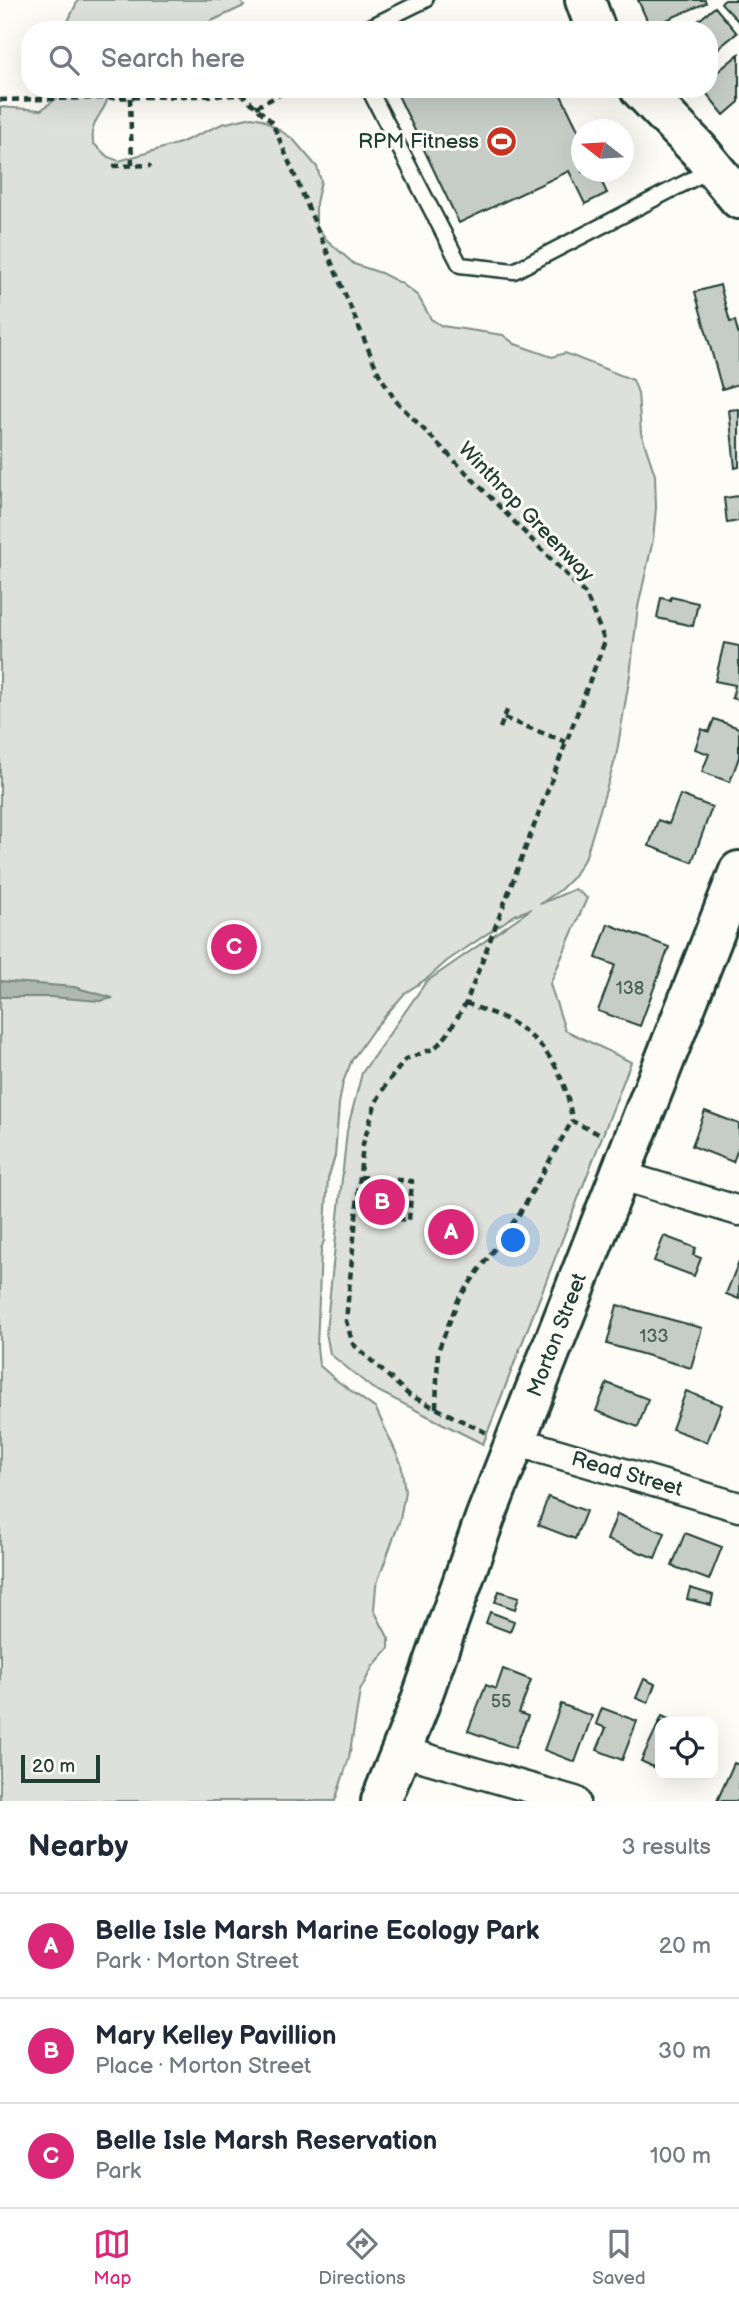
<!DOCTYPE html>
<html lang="en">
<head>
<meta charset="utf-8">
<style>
  body { margin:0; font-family:"Balsamiq Sans",sans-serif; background:#f6f6f7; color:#1f2937 }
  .controls { position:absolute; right:21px; bottom:21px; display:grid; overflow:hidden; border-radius:14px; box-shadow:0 7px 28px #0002 }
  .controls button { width:63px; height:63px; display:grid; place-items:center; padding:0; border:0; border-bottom:2px solid #e0e1e3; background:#fff; color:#1f2937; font:35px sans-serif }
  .compass { position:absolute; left:571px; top:119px; width:63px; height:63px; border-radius:50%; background:#fff; box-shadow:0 7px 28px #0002; rotate:287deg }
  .scale { position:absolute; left:21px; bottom:18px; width:79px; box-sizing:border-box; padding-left:7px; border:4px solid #1f3d34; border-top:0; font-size:19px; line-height:24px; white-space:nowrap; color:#1f3d34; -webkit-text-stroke:5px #fdfcf7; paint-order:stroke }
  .you { position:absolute; left:514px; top:1241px; width:24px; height:24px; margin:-18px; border:5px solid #fff; border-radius:50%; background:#1a73e8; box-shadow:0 0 0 10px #1a73e833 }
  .badge { display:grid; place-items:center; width:46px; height:46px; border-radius:50%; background:#db2777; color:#fff; font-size:23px; font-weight:700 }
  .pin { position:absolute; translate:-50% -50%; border:4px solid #fff; box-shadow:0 2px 7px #0006 }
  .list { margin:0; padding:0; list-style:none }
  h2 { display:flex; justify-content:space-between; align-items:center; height:91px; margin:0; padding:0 28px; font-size:30px }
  h2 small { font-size:23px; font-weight:400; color:#747a83 }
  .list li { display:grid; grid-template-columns:46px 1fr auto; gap:21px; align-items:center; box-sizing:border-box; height:105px; padding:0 28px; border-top:2px solid #e0e1e3 }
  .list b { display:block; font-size:26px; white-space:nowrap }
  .list p { margin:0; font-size:23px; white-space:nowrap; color:#747a83 }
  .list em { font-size:23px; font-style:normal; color:#747a83 }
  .icon { flex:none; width:38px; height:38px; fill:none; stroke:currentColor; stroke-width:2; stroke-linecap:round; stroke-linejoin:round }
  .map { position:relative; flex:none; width:739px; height:1801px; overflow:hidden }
  .search { position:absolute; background:#fff; box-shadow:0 7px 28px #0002; left:21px; right:21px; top:21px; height:77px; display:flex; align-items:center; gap:18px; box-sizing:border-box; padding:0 24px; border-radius:28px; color:#747a83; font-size:26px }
  .sheet { height:406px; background:#fff }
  nav { display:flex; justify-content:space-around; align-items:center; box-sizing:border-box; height:98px; border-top:2px solid #e0e1e3; background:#fff; font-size:19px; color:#747a83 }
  nav a { display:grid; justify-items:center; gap:4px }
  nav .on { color:#db2777 }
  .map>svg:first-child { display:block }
  .green { fill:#dde0db; stroke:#7e8e88; stroke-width:2 }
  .water { fill:#aeb8b1; stroke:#75877f; stroke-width:2 }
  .building { fill:#c6cdc7; stroke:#1f3d34; stroke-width:2 }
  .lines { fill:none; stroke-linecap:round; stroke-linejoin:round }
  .lane-casing { stroke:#1f3d34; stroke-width:19 }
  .street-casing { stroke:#1f3d34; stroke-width:33 }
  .secondary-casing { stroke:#1f3d34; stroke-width:44 }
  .path { stroke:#1f3d34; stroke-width:4.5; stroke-dasharray:7 5; stroke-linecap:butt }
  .lane { stroke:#fdfcf7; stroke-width:14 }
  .street { stroke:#fdfcf7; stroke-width:28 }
  .secondary { stroke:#fdfcf7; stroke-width:38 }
  .labels { text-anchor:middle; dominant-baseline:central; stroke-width:6; stroke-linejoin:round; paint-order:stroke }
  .number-label { font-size:18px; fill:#496159 }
  .poi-label { font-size:21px; fill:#1f3d34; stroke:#fdfcf7; text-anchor:end }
  .street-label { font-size:21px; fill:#1f3d34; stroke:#fdfcf7 }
</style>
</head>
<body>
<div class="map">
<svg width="739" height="1801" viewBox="0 0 739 1801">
  <rect width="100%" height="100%" fill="#fdfcf7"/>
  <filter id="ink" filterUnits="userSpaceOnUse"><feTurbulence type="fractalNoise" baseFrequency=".0143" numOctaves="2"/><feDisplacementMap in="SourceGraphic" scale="14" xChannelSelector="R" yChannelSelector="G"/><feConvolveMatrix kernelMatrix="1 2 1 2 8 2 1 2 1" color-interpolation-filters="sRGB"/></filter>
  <g filter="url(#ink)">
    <path class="green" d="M78,0H240L244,6L192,30H64Z
      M60,89H107C111,107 95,114 93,130C92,134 93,138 93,143L108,157L119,161L180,143L222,124L252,117L262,119L293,139L317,167L321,181L316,203V225L327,240L354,264L381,273L401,283L418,296L431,319L442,326L503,335L515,344L552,357L565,353L633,380L638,393L641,433L655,475L656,508L653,540L638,607L630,675L616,757L586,856L573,877L560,890L540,904L575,889L587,898L550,984L565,1030L631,1062L483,1444L372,1388L330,1354L326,1332L347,1131L362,1073L426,982L531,909L515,915L447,961L429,977L405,993L373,1030L352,1060L343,1082L339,1104L335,1156L328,1179L324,1241L321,1249L317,1347L319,1365L336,1380L376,1409L401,1463L405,1491L400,1520L376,1586L374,1610L389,1639V1648L373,1666L360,1691L349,1758L335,1801H0V107L41,110L61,95Z"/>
    <path class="water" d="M0,981L74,987L113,998L100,1001L50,997H0Z"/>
    <path class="building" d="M638,0H705L706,3L650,27Z
      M725,0H739L738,21L721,3Z
      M715,7L737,33L709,56V30H687Z
      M739,54V102L724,115L703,89H709V79Z
      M399,89H558L582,138V172H597L607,193L585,204L569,171L459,223L396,91Z
      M720,285L730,322L735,321L739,336V384L722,389L695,292Z
      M739,409V467L735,468L729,410Z
      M739,496V521L727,523L724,498Z
      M671,597L698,603L693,626L657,618L661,598L670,600Z
      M724,643L739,646V700L732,698L735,685L715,681Z
      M714,719L739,728V757L730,782L702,772L709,754L695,749L702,729L709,732Z
      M680,795L712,807L692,862L649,846L658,820L669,824Z
      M608,924L669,947L640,1026L598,1011L615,965L596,958Z
      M705,1111L739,1124V1146L733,1162L692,1146Z
      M367,1181L400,1184L397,1217L364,1214Z
      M664,1236L696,1248L693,1255L701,1258L694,1276L654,1261Z
      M739,1261V1299L726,1294Z
      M617,1305L702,1328L691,1368L607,1344Z
      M607,1383L648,1399L638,1427L596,1411Z
      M686,1391L722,1405L707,1442L672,1429Z
      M548,1497L586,1511L575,1539L538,1525Z
      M617,1514L665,1533L655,1558L607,1540Z
      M685,1533L722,1547L709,1580L672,1566Z
      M690,1588L713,1595L711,1605L687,1599Z
      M499,1591L519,1597L515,1609L495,1602Z
      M490,1612L514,1621L510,1632L486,1623Z
      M503,1669L531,1680L519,1713L528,1716L515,1748L468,1731L486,1685L496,1689Z
      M644,1679L655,1684L648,1703L636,1698Z
      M561,1704L592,1716L575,1762L544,1750Z
      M602,1708L637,1721L622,1760L597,1750L606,1728L596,1724Z
      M662,1716L675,1722H660V1770L641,1761Z
      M734,1763L739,1765V1801H717Z"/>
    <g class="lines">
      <defs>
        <path id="lane" d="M364,30L425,0
          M369,89L460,265L514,271L712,169"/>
        <path id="street" d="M619,1175L739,1211
          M515,1441L739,1507
          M401,1751L575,1801"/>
        <path id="secondary" d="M585,0L596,30
          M640,89L698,149L739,199
          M381,1801L417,1711L485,1518L739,871"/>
      </defs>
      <use href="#lane" class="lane-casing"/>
      <use href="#street" class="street-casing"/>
      <use href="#secondary" class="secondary-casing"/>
      <path class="path" d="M130,98L132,165
        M0,100L243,95L272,122L378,372L395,400L586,595L605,641L466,1003L447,1035L435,1048L406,1059L387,1083L376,1102L363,1144L346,1321L353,1344L409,1395L487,1433
        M256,107L291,89
        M113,166L152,165
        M504,718L566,742
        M500,728L508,708
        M466,1003C479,1009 494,1013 507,1020C547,1041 567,1077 572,1121L601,1135
        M360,1177L412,1181L409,1220L400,1219L403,1190H399
        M436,1408L438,1351L459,1298L520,1213L572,1121"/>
      <use href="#lane" class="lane"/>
      <use href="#street" class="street"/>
      <use href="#secondary" class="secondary"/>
    </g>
  </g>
  <defs>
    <symbol id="stadium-disc" viewBox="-11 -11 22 22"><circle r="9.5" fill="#c8321e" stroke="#fdfcf7"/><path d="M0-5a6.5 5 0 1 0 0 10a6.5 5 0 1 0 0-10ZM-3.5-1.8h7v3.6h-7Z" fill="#fff"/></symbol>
  </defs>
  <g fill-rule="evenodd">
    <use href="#stadium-disc" x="484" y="124" width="35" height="35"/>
  </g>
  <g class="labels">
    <g class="number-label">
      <text x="630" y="988">138</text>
      <text x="654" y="1336">133</text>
      <text x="501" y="1701">55</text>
    </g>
    <g class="poi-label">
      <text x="479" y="141">RPM Fitness</text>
    </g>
    <g class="street-label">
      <text transform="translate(526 512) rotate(46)">Winthrop Greenway</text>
      <text transform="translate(557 1335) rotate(-69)">Morton Street</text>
      <text transform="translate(627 1474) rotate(16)">Read Street</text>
    </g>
  </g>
</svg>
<div class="controls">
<button><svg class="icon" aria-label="locate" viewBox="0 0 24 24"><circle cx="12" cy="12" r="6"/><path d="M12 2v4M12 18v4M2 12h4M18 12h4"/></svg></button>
</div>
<svg class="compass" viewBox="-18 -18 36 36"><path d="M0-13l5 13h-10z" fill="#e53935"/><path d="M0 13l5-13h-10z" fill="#747a83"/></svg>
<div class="scale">20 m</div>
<div class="you"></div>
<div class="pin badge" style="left:451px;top:1232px">A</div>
<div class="pin badge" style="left:382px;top:1202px">B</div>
<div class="pin badge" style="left:234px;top:947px">C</div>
<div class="search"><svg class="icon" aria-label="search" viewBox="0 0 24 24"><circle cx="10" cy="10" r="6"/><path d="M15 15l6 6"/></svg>Search here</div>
</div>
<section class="sheet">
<h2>Nearby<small>3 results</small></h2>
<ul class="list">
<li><span class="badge">A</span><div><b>Belle Isle Marsh Marine Ecology Park</b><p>Park · Morton Street</p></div><em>20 m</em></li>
<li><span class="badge">B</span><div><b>Mary Kelley Pavillion</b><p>Place · Morton Street</p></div><em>30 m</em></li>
<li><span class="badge">C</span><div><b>Belle Isle Marsh Reservation</b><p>Park</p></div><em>100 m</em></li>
</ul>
</section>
<nav>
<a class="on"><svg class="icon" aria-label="map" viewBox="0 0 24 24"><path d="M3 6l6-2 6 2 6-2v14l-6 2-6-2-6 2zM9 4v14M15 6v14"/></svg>Map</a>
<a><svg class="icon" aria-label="directions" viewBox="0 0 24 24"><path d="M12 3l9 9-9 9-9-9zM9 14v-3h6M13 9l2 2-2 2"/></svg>Directions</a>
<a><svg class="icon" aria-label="saved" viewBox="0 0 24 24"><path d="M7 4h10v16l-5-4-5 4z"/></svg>Saved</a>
</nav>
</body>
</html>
